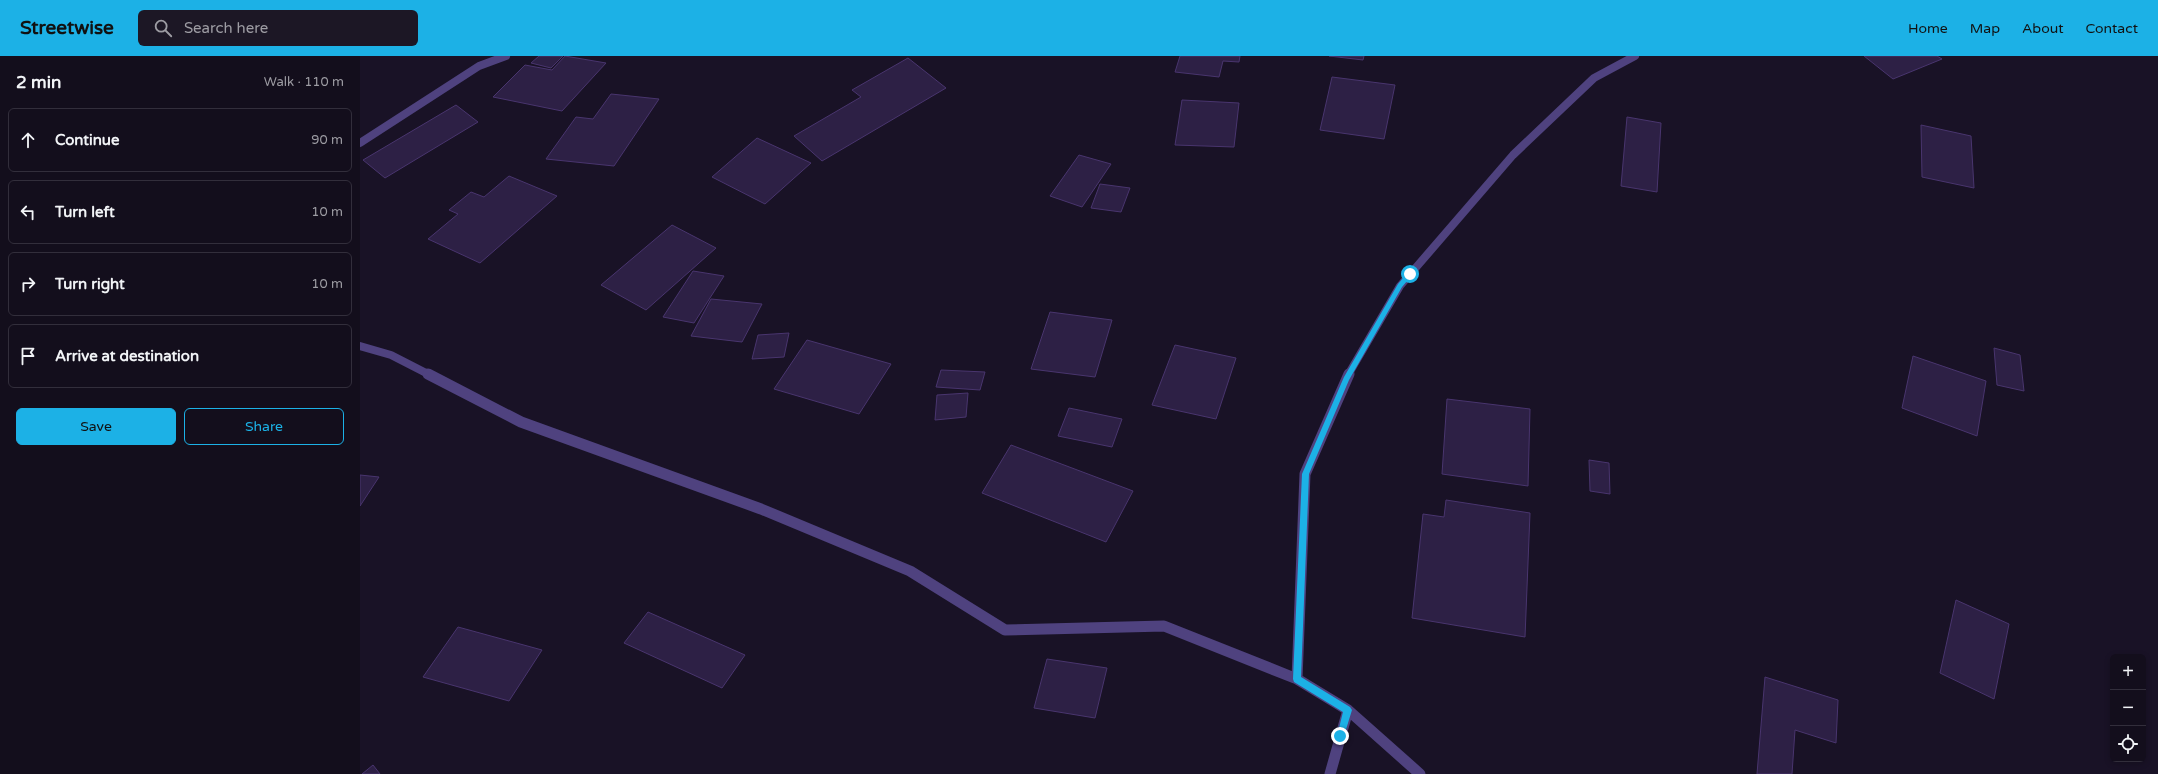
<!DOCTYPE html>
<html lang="en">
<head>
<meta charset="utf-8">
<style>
  body { margin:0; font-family:"Varela Round",sans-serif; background:#1c1725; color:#f1f3f6 }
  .controls { position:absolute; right:12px; bottom:12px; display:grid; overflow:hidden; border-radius:6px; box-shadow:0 2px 6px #0003 }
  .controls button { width:36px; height:36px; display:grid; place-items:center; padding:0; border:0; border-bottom:1px solid #322e3b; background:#130e1c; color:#f1f3f6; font:20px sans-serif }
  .stop { position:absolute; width:12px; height:12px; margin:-9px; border:3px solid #1cb1e6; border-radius:50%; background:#fff }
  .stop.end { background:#1cb1e6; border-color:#fff; box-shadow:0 1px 4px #0008 }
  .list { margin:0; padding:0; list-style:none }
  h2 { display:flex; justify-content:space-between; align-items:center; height:52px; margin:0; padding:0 16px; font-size:17px }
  h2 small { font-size:13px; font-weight:400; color:#9d9ca3 }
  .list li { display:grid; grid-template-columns:26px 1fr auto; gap:12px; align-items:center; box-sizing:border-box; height:64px; margin:0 8px 8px; padding:0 8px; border:1px solid #322e3b; border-radius:6px }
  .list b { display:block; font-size:15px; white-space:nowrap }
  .list em { font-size:13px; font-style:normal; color:#9d9ca3 }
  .actions { display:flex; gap:8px; padding:12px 16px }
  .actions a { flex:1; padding:9px 0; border:1px solid #1cb1e6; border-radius:6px; text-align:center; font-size:14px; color:#1cb1e6 }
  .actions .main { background:#1cb1e6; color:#111 }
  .icon { flex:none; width:22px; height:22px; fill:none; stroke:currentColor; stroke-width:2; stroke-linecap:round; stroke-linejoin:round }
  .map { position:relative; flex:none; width:1798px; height:718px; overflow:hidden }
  header { display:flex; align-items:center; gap:24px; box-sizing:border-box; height:56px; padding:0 20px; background:#1cb1e6; color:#111 }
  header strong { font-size:19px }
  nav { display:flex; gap:22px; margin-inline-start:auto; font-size:14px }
  .search { width:280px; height:36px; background:#1c1725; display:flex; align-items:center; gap:10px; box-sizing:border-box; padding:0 14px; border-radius:6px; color:#9d9ca3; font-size:15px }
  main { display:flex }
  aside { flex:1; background:#130e1c }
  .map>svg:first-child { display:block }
  .building { fill:#2d2045; stroke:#49356e }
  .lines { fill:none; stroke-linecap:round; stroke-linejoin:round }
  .minor-far1 { stroke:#4f427f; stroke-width:8 }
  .minor { stroke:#4f427f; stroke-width:11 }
  .route { fill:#1cb1e6 }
</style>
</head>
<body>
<header>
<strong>Streetwise</strong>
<div class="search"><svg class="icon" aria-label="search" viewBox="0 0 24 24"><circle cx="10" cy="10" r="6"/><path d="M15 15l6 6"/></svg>Search here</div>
<nav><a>Home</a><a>Map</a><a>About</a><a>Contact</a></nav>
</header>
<main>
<aside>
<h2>2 min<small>Walk · 110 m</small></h2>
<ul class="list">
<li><svg class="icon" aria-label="ahead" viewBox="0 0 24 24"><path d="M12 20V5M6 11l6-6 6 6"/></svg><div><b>Continue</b></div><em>90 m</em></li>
<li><svg class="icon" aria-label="left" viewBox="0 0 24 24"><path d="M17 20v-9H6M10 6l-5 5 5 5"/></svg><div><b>Turn left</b></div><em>10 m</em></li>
<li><svg class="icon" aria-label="right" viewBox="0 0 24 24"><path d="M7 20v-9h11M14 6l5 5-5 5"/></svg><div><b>Turn right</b></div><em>10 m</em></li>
<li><svg class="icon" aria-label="arrive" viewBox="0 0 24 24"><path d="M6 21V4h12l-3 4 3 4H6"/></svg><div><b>Arrive at destination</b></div></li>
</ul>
<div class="actions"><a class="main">Save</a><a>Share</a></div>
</aside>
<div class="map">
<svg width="1798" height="718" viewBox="0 0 1798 718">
  <rect width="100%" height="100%" fill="#191226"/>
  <path class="building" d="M179,0H203L191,12L171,7Z
    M205,0L246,7L202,55L133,41L165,9L192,14Z
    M820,0H880L879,6L863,5L859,21L815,16Z
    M969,0H1004L1003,4Z
    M1504,0H1577L1582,3L1533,23Z
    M548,2L586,32L462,105L434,80L501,41L492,34Z
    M972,21L1035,29L1024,83L960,74Z
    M251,38L299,43L254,110L186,103L216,61L233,63Z
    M822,44L879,47L874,91L815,89Z
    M96,49L118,66L25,122L3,104Z
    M1267,61L1301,67L1297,136L1261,130Z
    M1561,69L1611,80L1614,132L1562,121Z
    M397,82L451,107L405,148L352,121Z
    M719,99L751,108L722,151L690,140Z
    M149,120L197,140L120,207L68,183L98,158L89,154L111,136L124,141Z
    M740,128L770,132L761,156L731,152Z
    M312,169L356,192L286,254L241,229Z
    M333,215L364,220L334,267L303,261Z
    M351,243L402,248L382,286L331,280Z
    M690,256L752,264L735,321L671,313Z
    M429,277L424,301L392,303L398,279Z
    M447,284L531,308L499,358L414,333Z
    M815,289L876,302L856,363L792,349Z
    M1634,292L1660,299L1664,335L1637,329Z
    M1553,300L1626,325L1617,380L1542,352Z
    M581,314L625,316L620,334L576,331Z
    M608,337L606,361L575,364L577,339Z
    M1087,343L1170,353L1168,430L1082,418Z
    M709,352L762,363L752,391L698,380Z
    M651,389L773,435L746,486L622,437Z
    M1229,404L1249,407L1250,438L1230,435Z
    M0,419L19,421L0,450Z
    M1086,444L1170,457L1165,581L1052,562L1063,458L1084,461Z
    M1596,544L1649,568L1634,643L1580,617Z
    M288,556L385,599L362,632L264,587Z
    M98,571L182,594L149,645L63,621Z
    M687,603L747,612L735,662L674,652Z
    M1405,621L1478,644L1476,687L1435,674L1432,718H1397Z
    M13,709L20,718H2Z"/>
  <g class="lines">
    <path class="minor-far1" d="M0,87L119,10L146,0
      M0,290L31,299L70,319
      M988,319L1040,230L1153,99L1234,22L1275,0"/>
    <path class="minor" d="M68,318L161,366L401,453L550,515L645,574L804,570L937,623L988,654L1060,718
      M937,623L945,418L989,318
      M970,718L988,654"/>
  </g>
  <path class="route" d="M1048,216L1053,218L1042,231L989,324L949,418L941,621L990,651L992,654L984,680L980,683L977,680L983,656L934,626L933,623L942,418L984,321L1038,228Z"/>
</svg>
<div class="controls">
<button>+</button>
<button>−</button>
<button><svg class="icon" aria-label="locate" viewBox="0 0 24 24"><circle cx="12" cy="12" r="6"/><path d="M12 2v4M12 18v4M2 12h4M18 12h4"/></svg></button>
</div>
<div class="stop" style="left:1050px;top:218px"></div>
<div class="stop end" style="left:980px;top:680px"></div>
</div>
</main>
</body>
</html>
